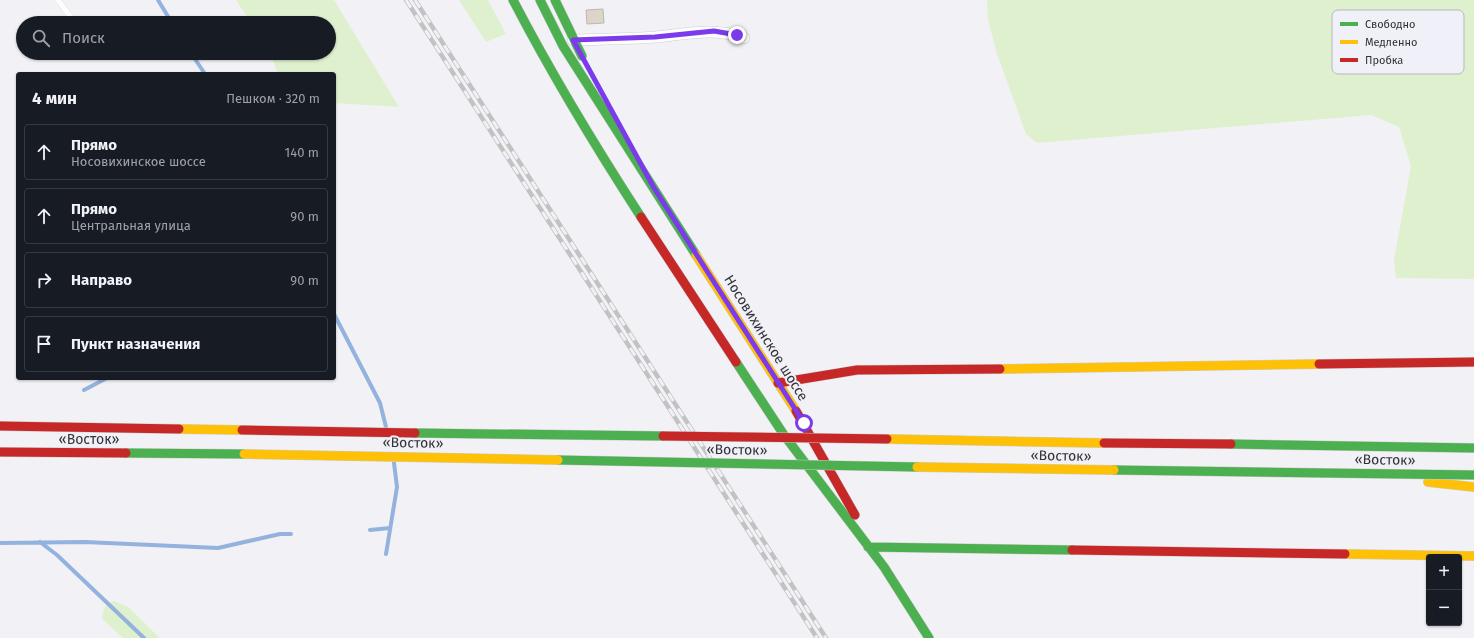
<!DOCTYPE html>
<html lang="ru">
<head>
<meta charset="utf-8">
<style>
  body { margin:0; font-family:"Fira Sans",sans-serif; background:#242831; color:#f1f3f6 }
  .controls { position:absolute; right:12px; bottom:12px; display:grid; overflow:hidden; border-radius:4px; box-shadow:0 1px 3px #0004 }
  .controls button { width:36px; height:36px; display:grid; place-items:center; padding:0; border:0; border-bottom:1px solid #363941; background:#171b24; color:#f1f3f6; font:20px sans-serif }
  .stop { position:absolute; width:12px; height:12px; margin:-9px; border:3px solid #7c3aed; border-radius:50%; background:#fff }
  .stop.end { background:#7c3aed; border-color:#fff; box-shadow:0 1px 4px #0008 }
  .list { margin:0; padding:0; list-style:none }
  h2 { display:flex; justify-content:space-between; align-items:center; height:52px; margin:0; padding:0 16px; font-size:17px }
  h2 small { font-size:13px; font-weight:400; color:#9ea1a6 }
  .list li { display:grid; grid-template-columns:26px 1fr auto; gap:12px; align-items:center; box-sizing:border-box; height:56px; margin:0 8px 8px; padding:0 8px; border:1px solid #363941; border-radius:4px }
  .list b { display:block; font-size:15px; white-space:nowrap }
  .list p { margin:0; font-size:13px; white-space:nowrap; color:#9ea1a6 }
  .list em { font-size:13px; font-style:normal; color:#9ea1a6 }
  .icon { flex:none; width:22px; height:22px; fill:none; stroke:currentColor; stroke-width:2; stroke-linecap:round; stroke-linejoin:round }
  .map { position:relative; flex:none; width:1474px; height:638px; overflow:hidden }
  .search { position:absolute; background:#171b24; box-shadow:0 1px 3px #0004; left:16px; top:16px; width:320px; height:44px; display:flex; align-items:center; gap:10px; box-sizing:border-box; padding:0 14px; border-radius:22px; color:#9ea1a6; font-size:15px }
  .panel { position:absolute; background:#171b24; box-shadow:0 1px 3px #0004; left:16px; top:72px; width:320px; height:308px; border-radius:4px }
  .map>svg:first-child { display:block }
  .green { fill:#dff0ce }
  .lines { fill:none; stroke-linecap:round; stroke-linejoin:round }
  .stream { stroke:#94b2de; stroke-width:4 }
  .building { fill:#ded5c9; stroke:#b8b8b8 }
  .lane-casing { stroke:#cfcfd1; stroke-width:6 }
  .street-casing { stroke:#cfcfd1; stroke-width:12 }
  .fast-casing { stroke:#cfcfd1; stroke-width:10 }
  .slow-casing { stroke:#cfcfd1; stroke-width:10 }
  .jam-casing { stroke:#cfcfd1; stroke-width:10 }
  .lane { stroke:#fdfdfe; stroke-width:5.5 }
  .street { stroke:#fdfdfe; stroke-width:11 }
  .fast { stroke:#4caf50; stroke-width:9 }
  .slow { stroke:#ffc107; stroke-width:9 }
  .jam { stroke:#c62828; stroke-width:9 }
  .rail-casing { stroke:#c2c2c2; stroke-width:4.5 }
  .rail { stroke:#f0f0f8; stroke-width:3; stroke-dasharray:9; stroke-linecap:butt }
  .fast-bridge-casing { stroke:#cdcdd0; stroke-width:10; stroke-linecap:butt }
  .slow-bridge-casing { stroke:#cdcdd0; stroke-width:10; stroke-linecap:butt }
  .jam-bridge-casing { stroke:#cdcdd0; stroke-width:10; stroke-linecap:butt }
  .fast-bridge { stroke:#4caf50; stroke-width:9 }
  .slow-bridge { stroke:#ffc107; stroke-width:9 }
  .jam-bridge { stroke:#c62828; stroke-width:9 }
  .route { stroke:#7c3aed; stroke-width:5 }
  .labels { text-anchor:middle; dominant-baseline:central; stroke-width:4; stroke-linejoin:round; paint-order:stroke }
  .street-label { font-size:14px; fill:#333336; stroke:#f0f0f8 }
  .key { fill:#f0f0f8; stroke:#b7b7be; stroke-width:1 }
  .key-label { font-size:11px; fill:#333336 }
</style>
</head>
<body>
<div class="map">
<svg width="1474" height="638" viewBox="0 0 1474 638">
  <rect width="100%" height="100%" fill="#f2f2f6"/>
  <path class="green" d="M236,0H334L399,107L334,103V74H278L270,53H329V23H251Z
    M459,0H488L506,34L486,42Z
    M987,0H1474V279L1396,278L1394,260L1411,166L1399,127L1371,115L1037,143L1026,134L997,54L988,20Z
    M114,601L128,607L160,638H123L102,619C103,609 104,605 114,601Z"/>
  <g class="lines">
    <path class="stream" d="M158,0L172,23
      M191,53L205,74
      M334,314L380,403L386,427
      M84,390L107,378
      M370,530L390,528
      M40,542L57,555L144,638
      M0,543L85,542L218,548L280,534H291
      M386,554L397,487L394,463"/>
  </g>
  <path class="building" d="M603,9L604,23L587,24L586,10Z"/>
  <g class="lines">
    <defs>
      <path id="lane" d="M58,0L75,23
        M118,23H119"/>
      <path id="street" d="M573,40C601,39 629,39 656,37C686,34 715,27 744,38"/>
      <path id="fast" d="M513,0C552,75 595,146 641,217
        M540,0L563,46L696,255
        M555,0L582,56
        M736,362L784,435L884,567L929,638
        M126,453L244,454
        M868,547L1072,550"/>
      <path id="slow" d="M696,255L796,411
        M1000,369L1319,364
        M179,429L242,430
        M1428,482L1474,487
        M1345,554L1474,556"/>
      <path id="jam" d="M641,217L736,362
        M1319,364L1474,362
        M778,383L857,370L1000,369
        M796,411L855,515
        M0,426L179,429
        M0,452L126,453
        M1072,550L1345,554"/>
    </defs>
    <use href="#lane" class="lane-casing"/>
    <use href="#street" class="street-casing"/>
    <use href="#fast" class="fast-casing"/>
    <use href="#slow" class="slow-casing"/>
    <use href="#jam" class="jam-casing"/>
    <use href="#lane" class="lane"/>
    <use href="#street" class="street"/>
    <use href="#fast" class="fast"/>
    <use href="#slow" class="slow"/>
    <use href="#jam" class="jam"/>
    <defs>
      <path id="rail" d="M406,0L817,638
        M415,0L826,638"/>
    </defs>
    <use href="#rail" class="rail-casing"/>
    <use href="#rail" class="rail"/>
    <defs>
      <path id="fast-bridge" d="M415,433L663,436
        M1231,444L1474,448
        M558,460L917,467
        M1114,470L1474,475"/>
      <path id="slow-bridge" d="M887,439L1104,443
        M244,454L558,460
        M917,467L1114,470"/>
      <path id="jam-bridge" d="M242,430L415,433
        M663,436L887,439
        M1104,443L1231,444"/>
    </defs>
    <use href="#fast-bridge" class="fast-bridge-casing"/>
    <use href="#slow-bridge" class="slow-bridge-casing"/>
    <use href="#jam-bridge" class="jam-bridge-casing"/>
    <use href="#fast-bridge" class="fast-bridge"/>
    <use href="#slow-bridge" class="slow-bridge"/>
    <use href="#jam-bridge" class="jam-bridge"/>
  </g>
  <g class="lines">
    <path class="route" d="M737,35L714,31L655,37L573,40L654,188L804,423"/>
  </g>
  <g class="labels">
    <g class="street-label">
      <text transform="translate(766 338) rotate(58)">Носовихинское шоссе</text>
      <text x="89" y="439">«Восток»</text>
      <text transform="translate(413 443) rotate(1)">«Восток»</text>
      <text transform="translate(737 450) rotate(1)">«Восток»</text>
      <text transform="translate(1061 456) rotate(1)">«Восток»</text>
      <text transform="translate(1385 460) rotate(1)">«Восток»</text>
    </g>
  </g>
  <rect x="1332" y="10" width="132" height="64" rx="6" class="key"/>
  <rect x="1340" y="22" width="18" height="4" fill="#4caf50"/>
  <rect x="1340" y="40" width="18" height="4" fill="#ffc107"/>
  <rect x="1340" y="58" width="18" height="4" fill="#c62828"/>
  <g class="key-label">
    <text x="1365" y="28">Свободно</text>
    <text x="1365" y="46">Медленно</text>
    <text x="1365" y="64">Пробка</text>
  </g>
</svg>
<div class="controls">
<button>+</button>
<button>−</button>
</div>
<div class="stop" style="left:804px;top:423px"></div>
<div class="stop end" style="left:737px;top:35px"></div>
<div class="search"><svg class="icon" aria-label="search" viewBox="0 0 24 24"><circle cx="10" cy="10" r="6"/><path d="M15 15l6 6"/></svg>Поиск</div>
<section class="panel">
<h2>4 мин<small>Пешком · 320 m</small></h2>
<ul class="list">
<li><svg class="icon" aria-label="ahead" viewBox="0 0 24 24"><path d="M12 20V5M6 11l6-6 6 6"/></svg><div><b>Прямо</b><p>Носовихинское шоссе</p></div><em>140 m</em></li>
<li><svg class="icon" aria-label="ahead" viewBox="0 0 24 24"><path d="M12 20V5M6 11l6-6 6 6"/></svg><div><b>Прямо</b><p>Центральная улица</p></div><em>90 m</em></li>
<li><svg class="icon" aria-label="right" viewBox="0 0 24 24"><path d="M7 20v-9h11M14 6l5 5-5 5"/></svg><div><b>Направо</b></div><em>90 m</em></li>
<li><svg class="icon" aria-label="arrive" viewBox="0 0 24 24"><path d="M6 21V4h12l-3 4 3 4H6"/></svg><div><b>Пункт назначения</b></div></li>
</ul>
</section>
</div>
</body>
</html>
